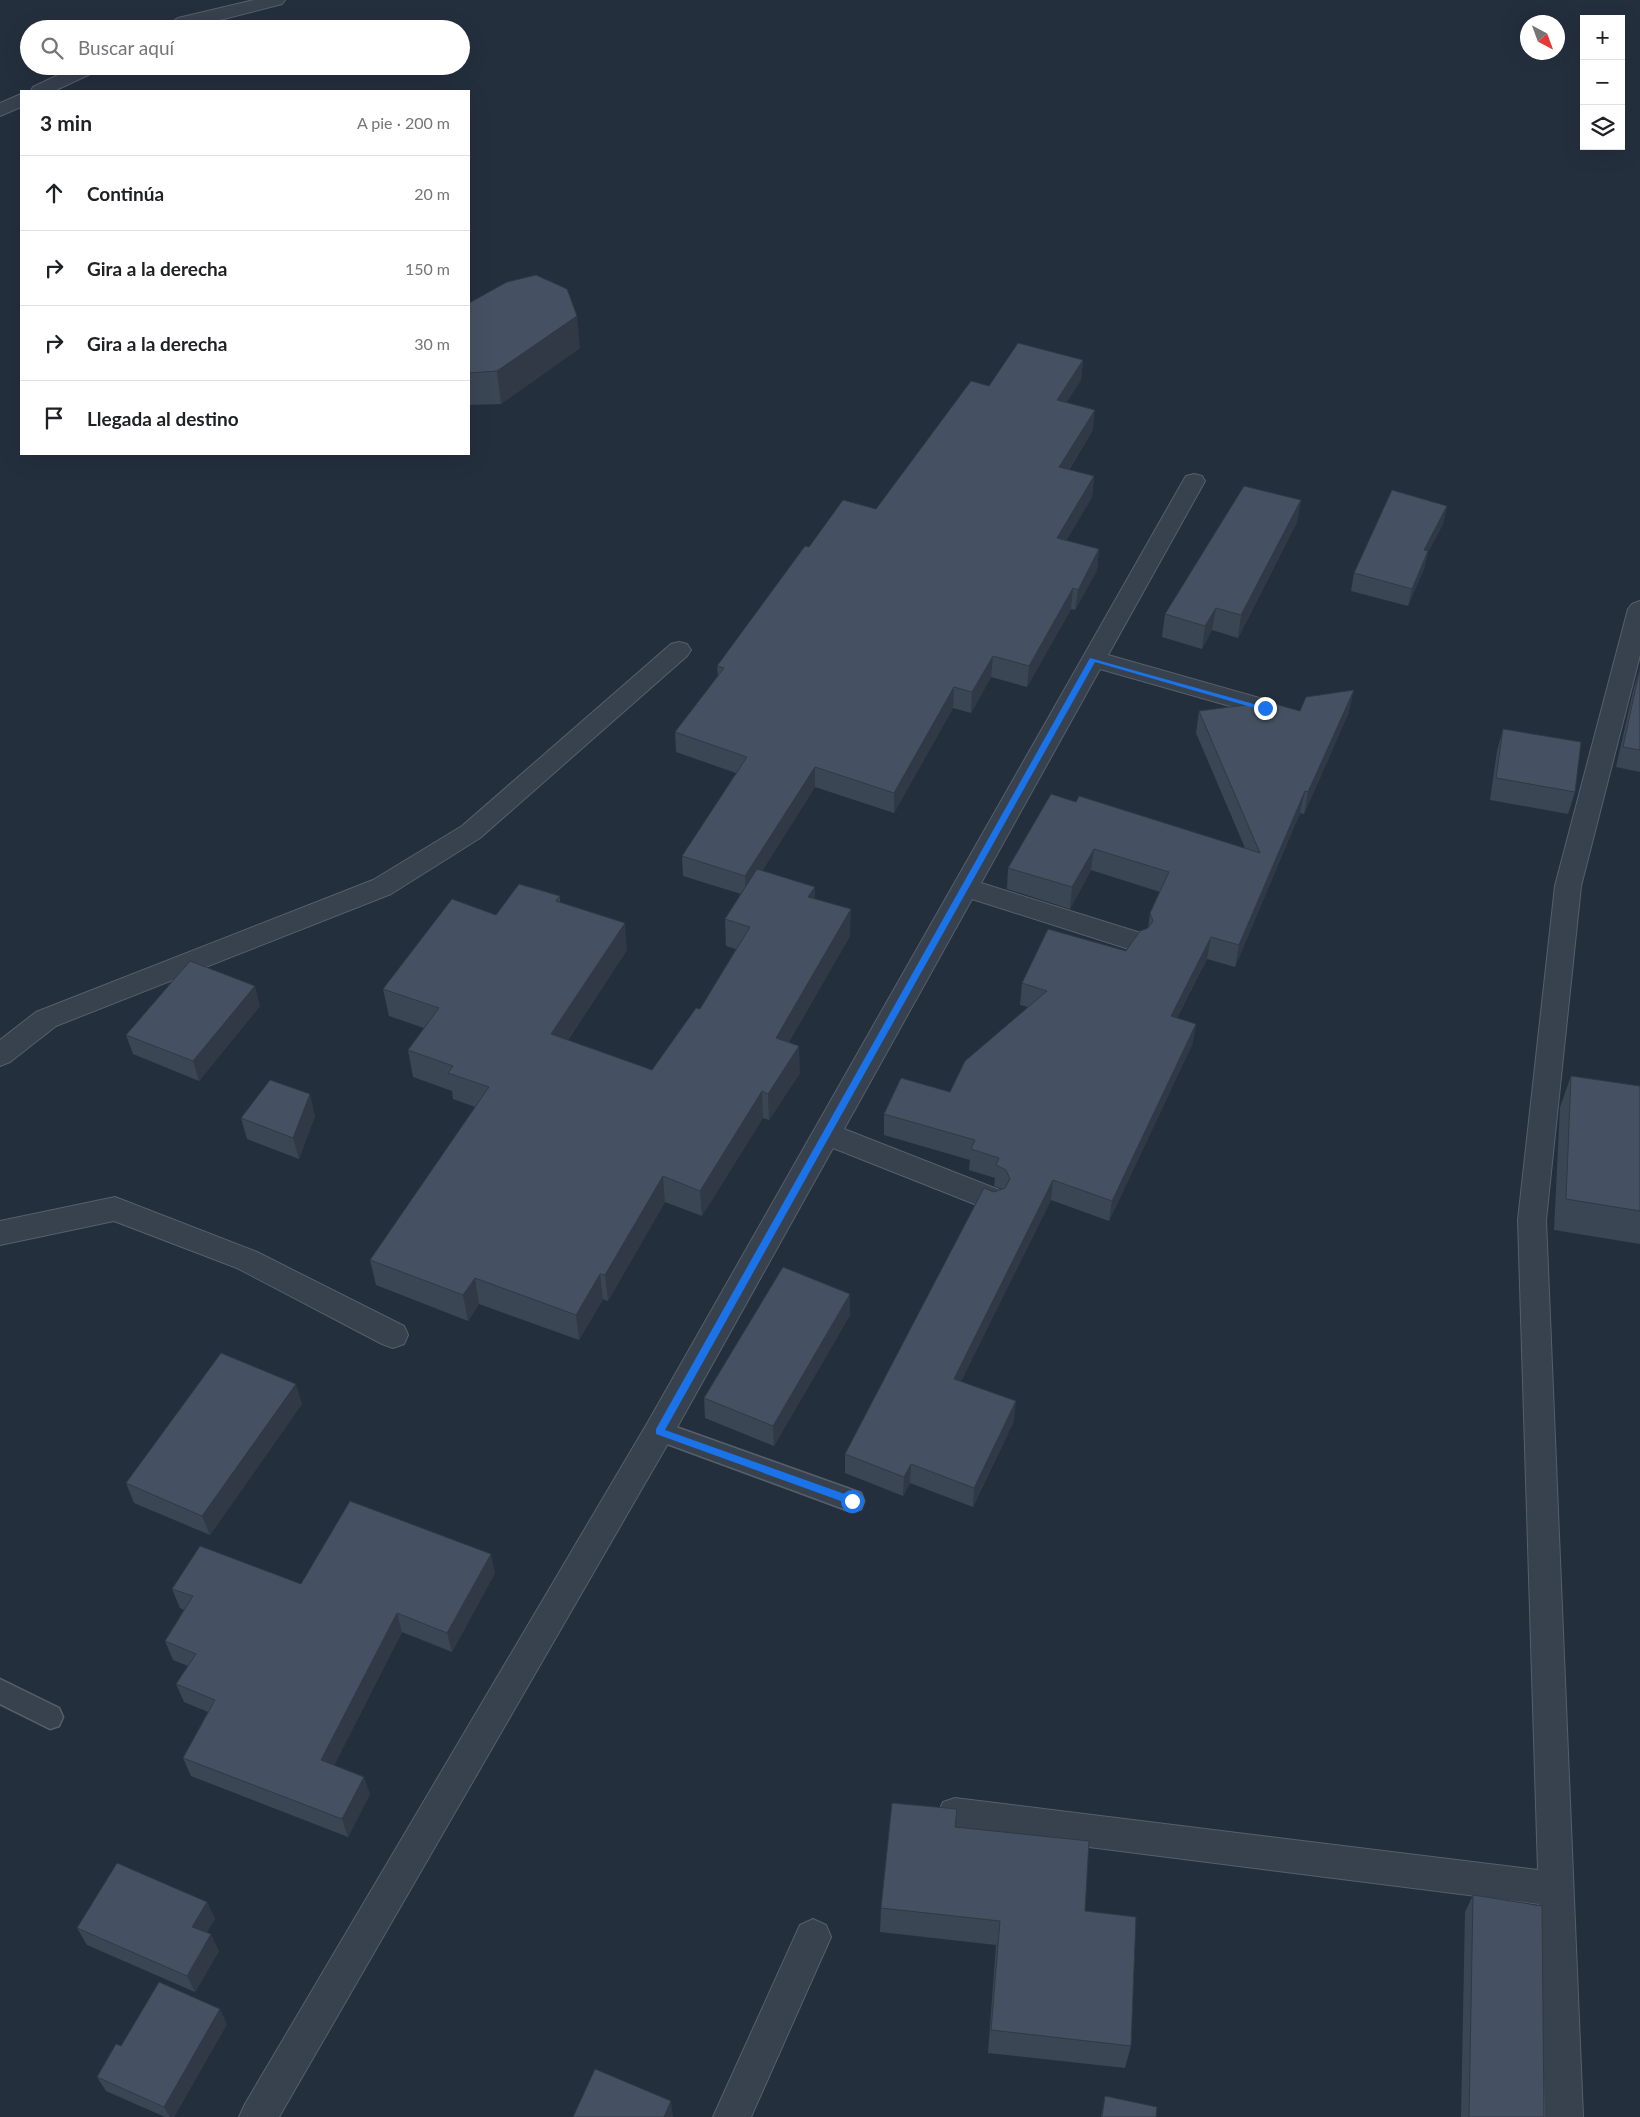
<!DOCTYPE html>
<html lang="es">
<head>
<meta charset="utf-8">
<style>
  body { margin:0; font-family:Lato,sans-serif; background:#f2f2f2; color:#202124 }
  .controls { position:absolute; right:15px; top:15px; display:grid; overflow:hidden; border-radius:0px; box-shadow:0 5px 20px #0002 }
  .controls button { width:45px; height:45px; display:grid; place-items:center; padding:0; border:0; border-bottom:1px solid #e0e0e0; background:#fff; color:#202124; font:25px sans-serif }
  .compass { position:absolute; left:1520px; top:15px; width:45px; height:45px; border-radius:50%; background:#fff; box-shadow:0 5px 20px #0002; rotate:139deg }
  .stop { position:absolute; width:15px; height:15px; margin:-11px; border:4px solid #1a73e8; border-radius:50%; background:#fff }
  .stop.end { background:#1a73e8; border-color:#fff; box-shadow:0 1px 5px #0008 }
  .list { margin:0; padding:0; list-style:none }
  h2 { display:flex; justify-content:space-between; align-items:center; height:65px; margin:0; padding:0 20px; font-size:21px }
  h2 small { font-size:16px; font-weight:400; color:#757577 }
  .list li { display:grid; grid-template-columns:32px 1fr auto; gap:15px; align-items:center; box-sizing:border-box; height:75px; padding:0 20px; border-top:1px solid #e0e0e0 }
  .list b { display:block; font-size:19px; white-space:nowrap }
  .list em { font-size:16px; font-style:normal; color:#757577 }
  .icon { flex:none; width:28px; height:28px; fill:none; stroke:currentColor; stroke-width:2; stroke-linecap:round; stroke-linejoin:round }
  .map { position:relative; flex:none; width:1640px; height:2117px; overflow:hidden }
  .search { position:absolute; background:#fff; box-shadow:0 5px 20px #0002; left:20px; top:20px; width:450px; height:55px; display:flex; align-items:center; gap:12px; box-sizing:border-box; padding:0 18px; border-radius:28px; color:#757577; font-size:19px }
  .panel { position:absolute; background:#fff; box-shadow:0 5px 20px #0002; left:20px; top:90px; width:450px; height:365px; border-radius:0px }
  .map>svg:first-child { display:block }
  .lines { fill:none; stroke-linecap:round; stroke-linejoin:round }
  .service-casing { stroke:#565f6c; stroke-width:3 }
  .minor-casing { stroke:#565f6c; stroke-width:2 }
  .service { fill:#38414e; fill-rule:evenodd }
  .minor { fill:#38414e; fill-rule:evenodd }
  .wall { fill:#3b4654 }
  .shaded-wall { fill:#303945 }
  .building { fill:#455162; stroke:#303945 }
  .route { fill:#1a73e8 }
</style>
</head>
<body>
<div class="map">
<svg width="1640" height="2117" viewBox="0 0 1640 2117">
  <rect width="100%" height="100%" fill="#242f3e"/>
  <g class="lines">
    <defs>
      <path id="service" d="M659,1421L861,1493L864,1501L861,1509L852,1512L651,1438L647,1431L651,1424Z
        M0,1679L59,1708L63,1717L59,1726L50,1729L0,1704Z"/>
      <path id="minor" d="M254,0H285L282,4L185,29H161L178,18Z
        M77,66H101L99,70L54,91H31L33,87Z
        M21,94V107L0,116V103Z
        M1194,474L1202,476L1205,481L1108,655L1274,702L1277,708L1274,714L1265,716L1100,669L981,883L1144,934L1148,941L1144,948L1135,951L972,899L844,1129L1002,1191L1006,1199L1002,1207L992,1211L982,1207L833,1148L670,1440L279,2117H239L245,2104L648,1422L1183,481L1186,476Z
        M1640,601V655L1581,886L1546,1220L1583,2117H1545L1539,1904L955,1830L943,1826L938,1814L943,1802L955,1798L1538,1870L1518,1220L1555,886L1628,609L1632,604Z
        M679,642L687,644L691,650L687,656L480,838L391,894L56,1026L10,1062L0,1066V1040L36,1012L373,880L462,826L671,644Z
        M115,1197L257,1252L404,1326L408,1335L404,1344L393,1348L382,1344L237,1268L114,1221L0,1245V1221Z
        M813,1919L826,1925L831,1937L751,2117H713L800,1925Z"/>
    </defs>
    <use href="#service" class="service-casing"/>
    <use href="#minor" class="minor-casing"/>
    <use href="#service" class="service"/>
    <use href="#minor" class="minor"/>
  </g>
  <path class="wall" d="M469,303L580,348L501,404L469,405Z
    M1083,360L1081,380L1066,403L1093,430L1069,470L1094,476L1092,497L1066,541L1099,549L1097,570L1075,610L1071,609L1027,687L991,677L971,713L953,708L894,813L815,787L762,871L815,899L850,936L789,1042L800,1073L769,1120L763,1118L702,1216L665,1202L608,1301L603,1299L579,1340L479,1304L468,1321L376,1285L370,1260L475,1107L453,1099L452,1091L413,1077L408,1050L424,1028L389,1016L383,989L496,915L560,896V902L627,950L568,1040L652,1070L700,1009L736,949L726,946L725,919L741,894L683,876L682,856L736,773L676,752L675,732L718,677L717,666L809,547L876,509L989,386Z
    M1301,500L1297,522L1238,638L1212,630L1202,649L1162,637L1165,614Z
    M1447,506L1443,524L1428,552L1424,569L1408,606L1351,591L1354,573Z
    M1640,668V772L1616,767L1634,687Z
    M1199,711H1300L1349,712L1304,814L1300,813L1235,967L1207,959L1177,1018L1196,1024L1192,1045L1109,1221L1051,1200L961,1381L1014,1421L973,1507L910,1483L903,1496L845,1473V1454L994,1192L1002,1189L994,1186L995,1178L969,1170L970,1160L884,1135V1114L950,1092L1028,1007L1020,1005L1022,983L1126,951L1148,928L1150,913L1160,892L1091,870L1070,909L1007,889L1008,868L1076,802L1245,848L1196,733Z
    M1503,729L1575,792L1568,814L1490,800L1497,751Z
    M260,1006L199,1081L133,1054L126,1035Z
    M1571,1076L1640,1086V1244L1554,1230L1560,1107Z
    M315,1116L299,1159L247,1139L241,1118Z
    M850,1315L774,1446L705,1418L704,1398Z
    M302,1404L210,1535L134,1503L126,1483Z
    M495,1573L452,1652L402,1632L334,1765L370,1794L348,1837L191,1776L183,1758L208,1712L184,1702L176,1684L188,1666L173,1660L165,1641L184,1610L180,1608L172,1589L301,1584Z
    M955,1827L1085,1911L1131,2046L1125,2068L988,2053L996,1945L880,1932L881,1908Z
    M1473,1895L1544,2117H1461L1465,1912Z
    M207,1902L215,1919L206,1933L219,1951L195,1992L87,1945L77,1928Z
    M227,2024L174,2117H165L106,2091L97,2077Z
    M1105,2096L1156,2117H1101Z"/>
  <path class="shaded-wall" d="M577,316L580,348L501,404L497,371Z
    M1083,360L1081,380L1055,421L1057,400Z
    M1095,410L1093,430L1057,488L1059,467Z
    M1094,476L1092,497L1055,559L1057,538Z
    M1301,500L1297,522L1238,638L1241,615Z
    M1447,506L1443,524L1428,552L1424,569L1408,606L1412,589L1424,550Z
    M1099,549L1097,570L1075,610L1078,590Z
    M1073,588L1071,609L1027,687L1029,666Z
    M1216,608L1212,630L1202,649L1205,626Z
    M993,656L991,677L971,713L972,692Z
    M954,687L953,708L894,813V793Z
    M1354,690L1349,712L1304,814L1308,792Z
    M815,767V787L746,896L745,876Z
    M1305,791L1300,813L1235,967L1239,945Z
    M1094,849L1091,870L1070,909L1072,887Z
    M815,887V914L808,897Z
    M851,909L850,936L776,1064V1038Z
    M625,923L627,950L554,1060L551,1034Z
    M1211,937L1207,959L1167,1038L1171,1016Z
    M255,986L260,1006L199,1081L193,1061Z
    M1196,1024L1192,1045L1109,1221L1112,1201Z
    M799,1046L800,1073L769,1120L768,1094Z
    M762,1091L763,1118L702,1216L700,1191Z
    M310,1094L315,1116L299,1159L293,1138Z
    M663,1176L665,1202L608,1301L605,1275Z
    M1053,1180L1051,1200L953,1398L954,1379Z
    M600,1274L603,1299L579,1340L576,1315Z
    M475,1278L479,1304L468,1321L463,1295Z
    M850,1294V1315L774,1446L773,1426Z
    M296,1384L302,1404L210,1535L202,1516Z
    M1016,1401L1014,1421L973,1507L974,1488Z
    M911,1464L910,1483L903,1496L904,1477Z
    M491,1554L495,1573L452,1652L447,1633Z
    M397,1613L402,1632L328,1778L321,1760Z
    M364,1777L370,1794L348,1837L342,1819Z
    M207,1902L215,1919L200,1944L192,1927Z
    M211,1934L219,1951L195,1992L187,1976Z
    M220,2009L227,2024L174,2117H170L164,2107Z
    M671,2101L673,2116V2117H664Z"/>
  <path class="building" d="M536,275L567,289L577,316L497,371L469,373V303L507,282Z
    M1018,343L1083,360L1057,400L1095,410L1059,467L1094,476L1057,538L1099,549L1078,590L1073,588L1029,666L993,656L972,692L954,687L894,793L815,767L745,876L682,856L747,757L675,732L724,668L717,666L805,546L809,547L843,500L876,509L971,381L989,386Z
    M1244,486L1301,500L1241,615L1216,608L1205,626L1165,614Z
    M1392,490L1447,506L1424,550L1428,551L1412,589L1354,573Z
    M1640,668V750L1623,747Z
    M1354,690L1308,792L1305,791L1239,945L1211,937L1171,1016L1196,1024L1112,1201L1053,1180L954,1379L1016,1401L974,1488L911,1464L904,1477L845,1454L984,1188L994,1192L1005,1188L1010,1179L1006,1170L996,1165L999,1158L971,1149L975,1140L884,1114L901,1078L950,1092L965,1061L1047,991L1022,983L1048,929L1126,951L1140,931L1148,928L1153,921L1150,913L1169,872L1094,849L1072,887L1008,868L1051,794L1076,802L1079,796L1260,853L1199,711L1268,702L1300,711L1306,697Z
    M1503,729L1581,742L1575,792L1496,778Z
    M757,869L815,887L808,897L851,909L776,1038L799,1046L768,1094L762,1091L700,1191L663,1176L605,1275L600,1274L576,1315L475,1278L463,1295L370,1260L489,1087L448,1073L453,1066L408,1050L439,1008L383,989L452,899L496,915L519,884L560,896L556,901L625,923L551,1034L652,1070L696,1008L700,1009L750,927L725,919Z
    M190,961L255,986L193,1061L126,1035Z
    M1571,1076L1640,1086V1211L1566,1199Z
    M270,1080L310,1094L293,1138L241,1118Z
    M783,1267L850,1294L773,1426L704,1398Z
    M221,1353L296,1384L202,1516L126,1483Z
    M350,1501L491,1554L447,1633L397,1613L321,1760L364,1777L342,1819L183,1758L215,1700L176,1684L196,1654L165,1641L193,1596L172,1589L200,1546L301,1584Z
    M892,1803L957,1809L955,1827L1089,1841L1085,1911L1136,1917L1131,2046L991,2030L1000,1921L881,1908Z
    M117,1863L207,1902L192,1927L211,1934L187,1976L77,1928Z
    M1473,1895L1542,1906L1544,2117H1469Z
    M159,1982L220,2009L164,2107L97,2077L116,2044L121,2046Z
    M595,2069L671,2101L664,2117H573Z
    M1105,2096L1157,2107L1156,2117H1102Z"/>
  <path class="route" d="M1090,658L1268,708L1265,711L1095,662L665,1430L856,1498V1504L852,1505L656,1434V1429Z"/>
</svg>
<div class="controls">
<button>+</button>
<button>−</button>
<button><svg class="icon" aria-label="layers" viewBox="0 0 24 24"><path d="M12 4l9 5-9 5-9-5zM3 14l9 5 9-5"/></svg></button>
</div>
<svg class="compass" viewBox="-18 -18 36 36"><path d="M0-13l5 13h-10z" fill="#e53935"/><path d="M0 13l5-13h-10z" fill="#757577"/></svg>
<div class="stop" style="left:852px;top:1501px"></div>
<div class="stop end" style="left:1265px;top:708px"></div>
<div class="search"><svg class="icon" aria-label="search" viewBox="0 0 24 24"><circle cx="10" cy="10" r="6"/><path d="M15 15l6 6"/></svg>Buscar aquí</div>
<section class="panel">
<h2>3 min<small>A pie · 200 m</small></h2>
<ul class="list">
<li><svg class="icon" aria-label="ahead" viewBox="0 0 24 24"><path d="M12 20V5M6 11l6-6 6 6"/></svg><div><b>Continúa</b></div><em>20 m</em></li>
<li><svg class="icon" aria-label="right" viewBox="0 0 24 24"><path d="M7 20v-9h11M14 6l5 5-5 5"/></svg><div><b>Gira a la derecha</b></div><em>150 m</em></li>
<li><svg class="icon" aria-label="right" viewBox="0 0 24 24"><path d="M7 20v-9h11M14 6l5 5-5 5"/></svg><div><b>Gira a la derecha</b></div><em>30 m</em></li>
<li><svg class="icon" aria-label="arrive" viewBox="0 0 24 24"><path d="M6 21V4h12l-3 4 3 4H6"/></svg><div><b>Llegada al destino</b></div></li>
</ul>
</section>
</div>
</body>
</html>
